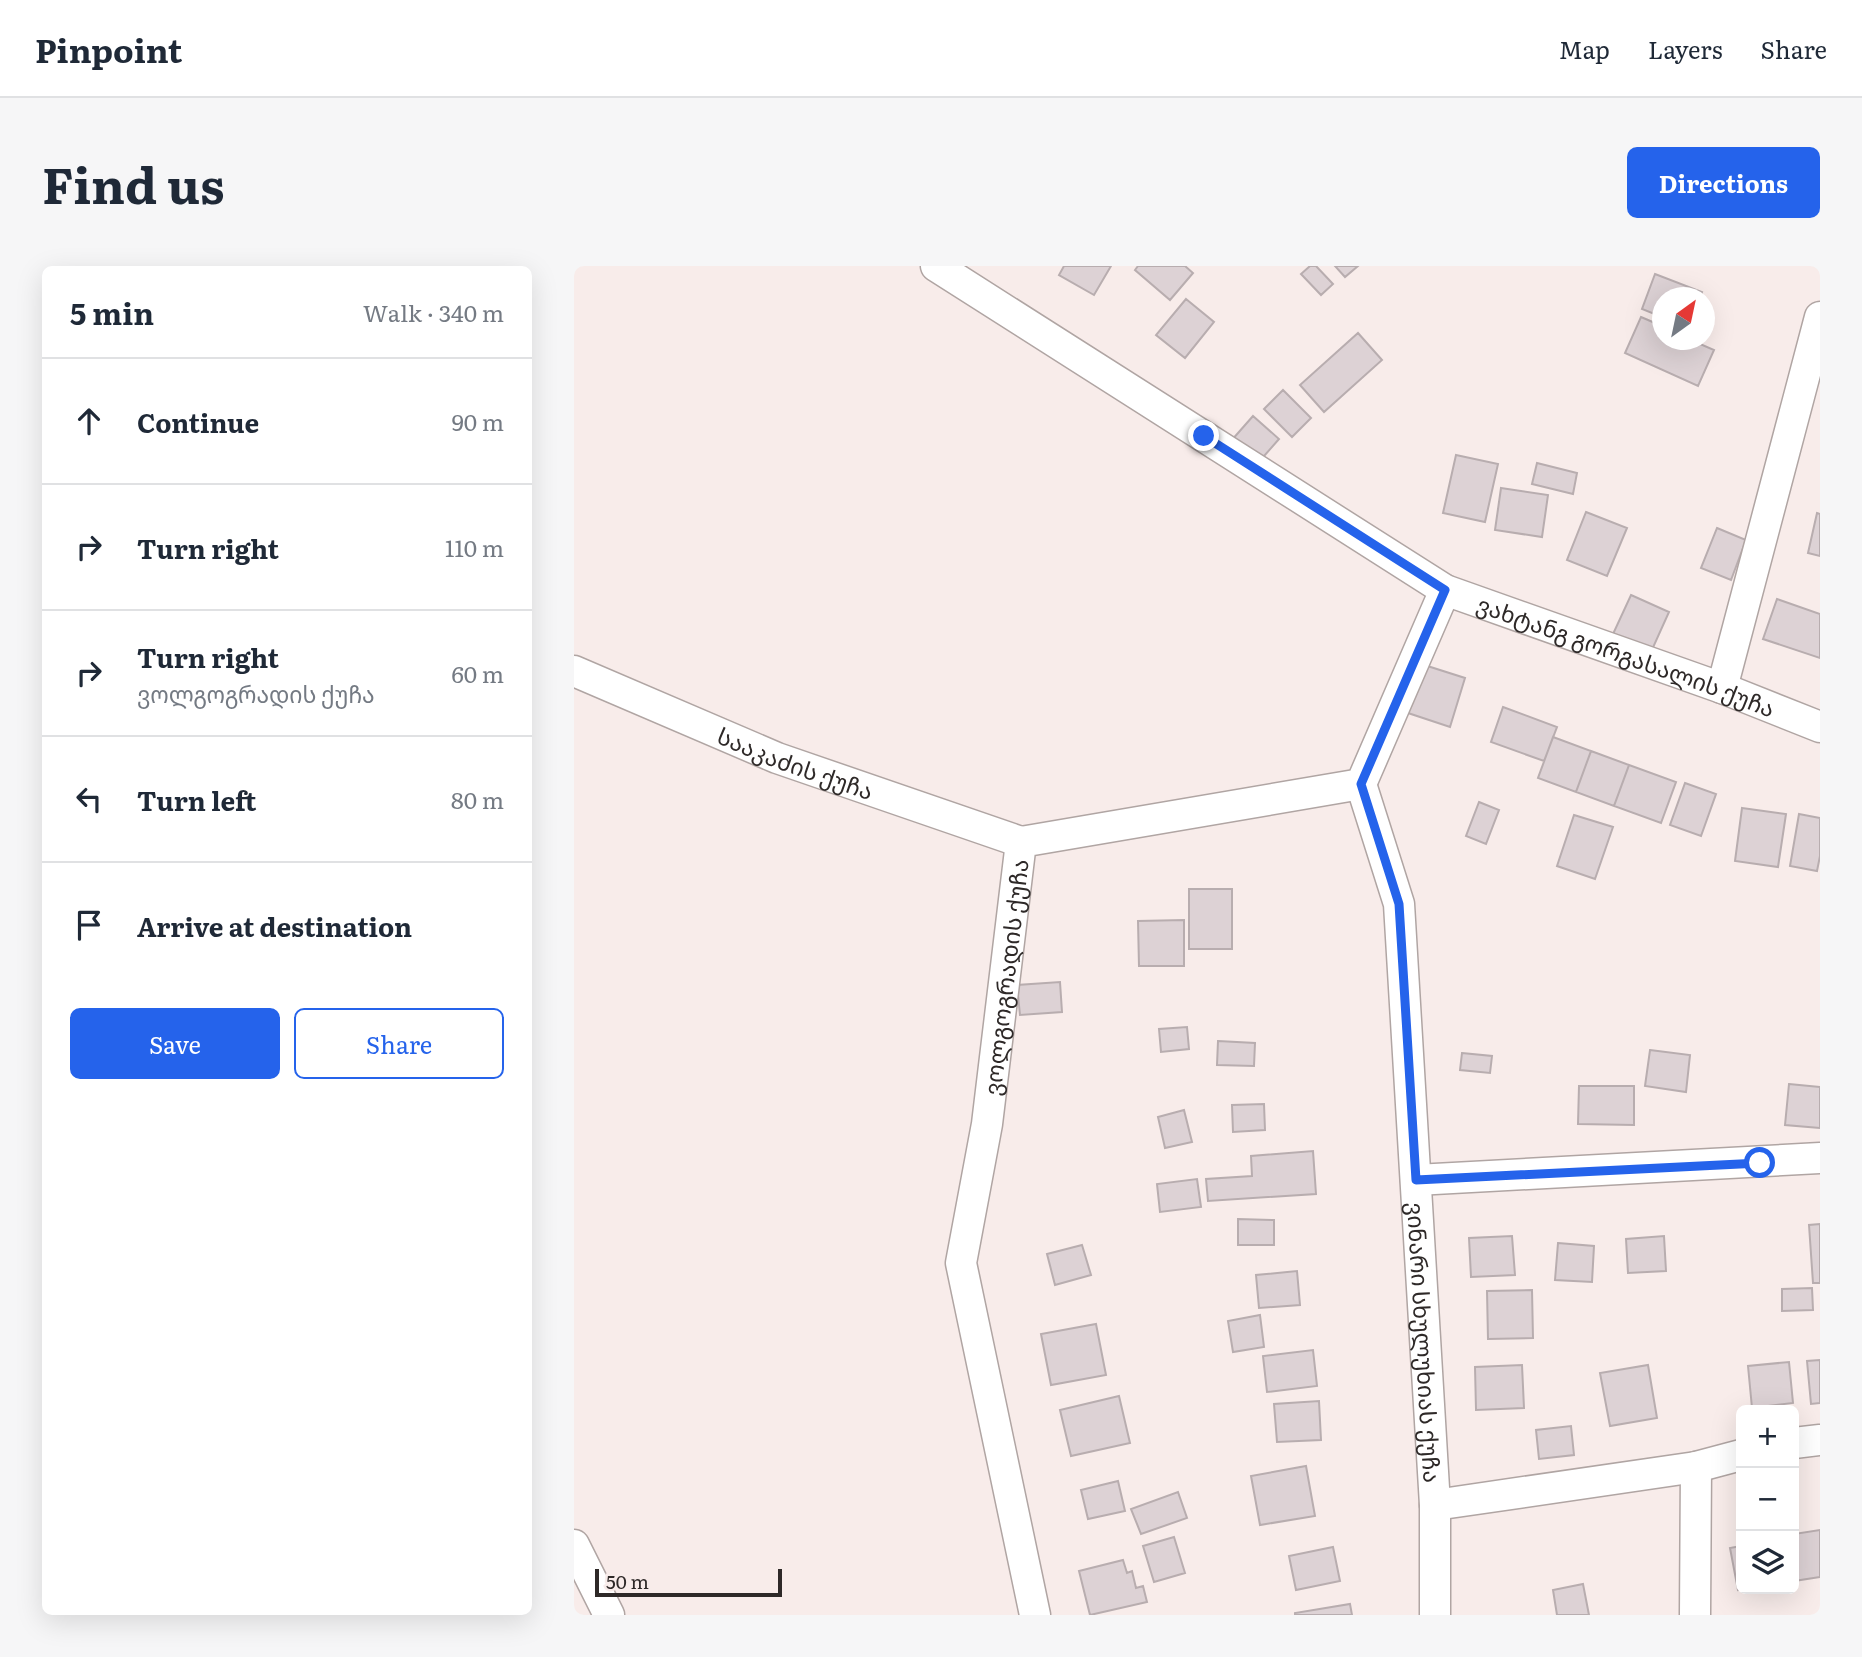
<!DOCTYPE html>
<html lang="en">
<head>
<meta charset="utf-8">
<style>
  body { margin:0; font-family:Literata,"Noto Sans Georgian",serif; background:#f6f6f7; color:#1f2937 }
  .controls { position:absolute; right:21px; bottom:21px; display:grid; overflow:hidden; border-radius:10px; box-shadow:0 7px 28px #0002 }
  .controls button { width:63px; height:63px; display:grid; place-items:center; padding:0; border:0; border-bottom:2px solid #e0e1e3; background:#fff; color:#1f2937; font:35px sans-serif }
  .compass { position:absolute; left:1078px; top:21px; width:63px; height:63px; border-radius:50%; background:#fff; box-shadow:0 7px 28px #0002; rotate:33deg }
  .scale { position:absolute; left:21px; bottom:18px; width:187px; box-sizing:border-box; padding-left:7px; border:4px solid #2e2928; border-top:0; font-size:19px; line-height:24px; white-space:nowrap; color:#2e2928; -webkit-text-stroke:5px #f8ecea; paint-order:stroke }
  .stop { position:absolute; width:21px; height:21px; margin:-16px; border:5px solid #2563eb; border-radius:50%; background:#fff }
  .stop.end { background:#2563eb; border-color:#fff; box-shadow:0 2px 7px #0008 }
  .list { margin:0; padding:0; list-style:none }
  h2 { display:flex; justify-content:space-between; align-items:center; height:91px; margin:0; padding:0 28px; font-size:30px }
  h2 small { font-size:23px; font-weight:400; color:#747a83 }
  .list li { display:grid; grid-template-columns:46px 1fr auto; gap:21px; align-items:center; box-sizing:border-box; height:126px; padding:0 28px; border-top:2px solid #e0e1e3 }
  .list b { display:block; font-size:26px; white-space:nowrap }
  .list p { margin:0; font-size:23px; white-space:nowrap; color:#747a83 }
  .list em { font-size:23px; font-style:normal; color:#747a83 }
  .actions { display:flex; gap:14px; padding:21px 28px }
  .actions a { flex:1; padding:16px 0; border:2px solid #2563eb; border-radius:10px; text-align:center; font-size:24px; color:#2563eb }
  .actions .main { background:#2563eb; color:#fff }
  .icon { flex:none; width:38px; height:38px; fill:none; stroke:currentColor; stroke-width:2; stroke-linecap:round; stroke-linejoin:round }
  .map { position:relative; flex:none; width:1246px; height:1349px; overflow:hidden; border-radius:10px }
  header { display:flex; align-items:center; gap:42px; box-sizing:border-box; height:98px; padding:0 35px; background:#fff; border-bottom:2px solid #e0e1e3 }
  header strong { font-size:33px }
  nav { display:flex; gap:38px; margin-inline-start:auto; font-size:24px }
  .intro { display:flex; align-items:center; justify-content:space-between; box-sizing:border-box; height:168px; padding:0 42px }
  h1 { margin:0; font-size:49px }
  .button { padding:18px 32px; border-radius:10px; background:#2563eb; color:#fff; font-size:24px; font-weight:700 }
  main { display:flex; gap:42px; padding:0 42px }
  aside { flex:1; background:#fff; border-radius:10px; box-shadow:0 7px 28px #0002 }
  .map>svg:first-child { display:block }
  .building { fill:#ddd2d5; stroke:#b8adaf; stroke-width:2 }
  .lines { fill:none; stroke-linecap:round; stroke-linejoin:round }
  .street-casing { stroke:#b0a5a3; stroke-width:33 }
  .street { stroke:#fff; stroke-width:30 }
  .route { stroke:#2563eb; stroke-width:9 }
  .labels { text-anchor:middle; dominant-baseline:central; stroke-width:7; stroke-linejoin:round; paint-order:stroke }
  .street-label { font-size:23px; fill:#2e2928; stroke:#f8ecea }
</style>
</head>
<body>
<header>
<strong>Pinpoint</strong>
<nav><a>Map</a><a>Layers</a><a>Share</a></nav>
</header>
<div class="intro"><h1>Find us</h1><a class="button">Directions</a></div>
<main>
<aside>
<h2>5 min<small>Walk · 340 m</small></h2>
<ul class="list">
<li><svg class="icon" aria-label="ahead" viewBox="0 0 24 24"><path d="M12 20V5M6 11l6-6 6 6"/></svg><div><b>Continue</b></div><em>90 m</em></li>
<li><svg class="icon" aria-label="right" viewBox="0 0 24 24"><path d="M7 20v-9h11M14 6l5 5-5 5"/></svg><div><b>Turn right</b></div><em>110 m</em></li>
<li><svg class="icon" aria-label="right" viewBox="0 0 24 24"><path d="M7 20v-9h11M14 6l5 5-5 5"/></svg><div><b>Turn right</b><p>ვოლგოგრადის ქუჩა</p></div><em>60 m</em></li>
<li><svg class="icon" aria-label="left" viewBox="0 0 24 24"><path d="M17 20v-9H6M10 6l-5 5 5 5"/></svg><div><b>Turn left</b></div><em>80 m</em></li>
<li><svg class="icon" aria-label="arrive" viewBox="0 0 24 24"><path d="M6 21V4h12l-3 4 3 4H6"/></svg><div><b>Arrive at destination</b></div></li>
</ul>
<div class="actions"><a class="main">Save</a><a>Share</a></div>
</aside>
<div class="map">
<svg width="1246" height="1349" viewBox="0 0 1246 1349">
  <rect width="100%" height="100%" fill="#f8ecea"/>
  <path class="building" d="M490,0H537L520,29L485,9Z
    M564,0H611L619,7L596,34L561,4Z
    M736,0H742L759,18L747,29L727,8Z
    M761,0H784L771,11Z
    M1081,8L1128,26L1126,32H1088V51L1068,43Z
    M612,33L640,56L611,92L582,69Z
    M1067,51L1088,60V74H1117L1140,84L1124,120L1051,87Z
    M784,67L808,94L750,146L726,119Z
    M709,124L737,152L718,171L690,143Z
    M679,150L705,173L683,198L657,175Z
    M882,189L924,198L911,256L869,247Z
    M963,197L1003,207L999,228L958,218Z
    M927,222L974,229L968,271L921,264Z
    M1012,246L1053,262L1033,310L993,294Z
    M1243,247L1246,248V290L1234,287Z
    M1143,262L1172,274L1157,314L1127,302Z
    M1057,329L1095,346L1077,386L1039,368Z
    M1203,333L1246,348V392L1189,373Z
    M844,397L891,412L876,461L828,445Z
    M929,441L983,461L970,495L917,476Z
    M979,471L1017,485L1002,526L964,512Z
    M1017,485L1055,499L1040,540L1002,526Z
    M1055,499L1102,516L1087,557L1040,540Z
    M1111,517L1142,528L1127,570L1096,559Z
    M905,536L925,544L912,578L892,570Z
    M1168,542L1212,548L1204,601L1161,595Z
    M1225,548L1246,552V590L1243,605L1216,600Z
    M1000,549L1039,561L1021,613L983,600Z
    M615,623H658V683H615Z
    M610,654V700H565L564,655Z
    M486,716L488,746L446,749L443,719Z
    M613,761L615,783L587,786L585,763Z
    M644,775L681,777L680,800L643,799Z
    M1076,784L1116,789L1112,826L1071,820Z
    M888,787L918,790L916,807L886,804Z
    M1215,818L1246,821V862L1211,859Z
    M1005,820H1060V859L1004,858Z
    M690,838L691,864L659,866L658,839Z
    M610,844L618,876L591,882L584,851Z
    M739,885L742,928L634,935L632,913L678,910L677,890Z
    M623,913L627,941L586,946L583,918Z
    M664,953L700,954V979H664Z
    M1246,958V1017H1239L1235,959Z
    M938,970L941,1009L897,1011L895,972Z
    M1090,970L1092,1005L1054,1007L1052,973Z
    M984,977L1020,980L1018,1016L981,1014Z
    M508,979L517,1009L481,1019L473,988Z
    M723,1005L726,1039L685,1042L682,1009Z
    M1238,1022L1239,1044L1208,1045V1023Z
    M958,1024L959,1072L914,1073L913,1025Z
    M686,1049L690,1081L659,1086L654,1055Z
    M522,1058L532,1109L477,1119L467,1068Z
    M739,1084L743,1120L693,1126L689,1090Z
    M1246,1094V1137L1237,1138L1233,1095Z
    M1215,1096L1219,1137L1178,1142L1174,1100Z
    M948,1099L950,1142L902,1144L901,1101Z
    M1074,1099L1083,1152L1036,1160L1026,1107Z
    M545,1130L556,1177L497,1190L486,1144Z
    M745,1135L747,1174L703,1176L700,1138Z
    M997,1160L1000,1189L965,1193L962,1164Z
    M732,1200L741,1250L686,1259L677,1210Z
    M544,1215L551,1245L514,1253L507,1224Z
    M604,1226L613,1252L567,1268L557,1243Z
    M1246,1264V1311L1220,1315V1268Z
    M600,1271L611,1307L580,1316L569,1280Z
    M1167,1280V1323H1171L1164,1324L1156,1282Z
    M759,1281L766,1315L722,1324L715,1290Z
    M549,1294L553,1307L558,1305L562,1322L569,1320L573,1336L516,1349L505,1305Z
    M1009,1318L1015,1349H983L979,1324Z
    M776,1338L778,1349H721V1347Z"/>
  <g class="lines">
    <defs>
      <g id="street">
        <path id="s1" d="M362,0L871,324L1148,422L1246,461"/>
        <path id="s2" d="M0,405L203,492L447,576"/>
        <path d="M1148,422L1246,51"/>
        <path id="s3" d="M787,518L825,638L861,1239V1349"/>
        <path d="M842,914L1246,892"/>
        <path d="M1220,1177L1246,1174"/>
        <path d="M861,1239L1122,1201L1167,1189"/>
        <path d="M0,1279L35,1349"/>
        <path id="s4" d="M461,1349L387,997L413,858L447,576L787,518L871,324"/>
        <path d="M1121,1349L1122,1201"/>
      </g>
    </defs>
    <use href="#street" class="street-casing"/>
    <use href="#street" class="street"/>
  </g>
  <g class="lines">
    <path class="route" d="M630,170L871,324L787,518L825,638L842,914L1186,897"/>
  </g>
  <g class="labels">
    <g class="street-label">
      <text stroke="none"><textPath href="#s1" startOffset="796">ვახტანგ გორგასალის ქუჩა</textPath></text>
      <text stroke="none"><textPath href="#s2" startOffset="240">სააკაძის ქუჩა</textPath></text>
      <text stroke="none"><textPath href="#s4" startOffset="649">ვოლგოგრადის ქუჩა</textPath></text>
      <text stroke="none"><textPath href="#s3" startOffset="565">ვინარი სხულუხიას ქუჩა</textPath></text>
    </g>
  </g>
</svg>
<div class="controls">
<button>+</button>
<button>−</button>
<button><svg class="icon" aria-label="layers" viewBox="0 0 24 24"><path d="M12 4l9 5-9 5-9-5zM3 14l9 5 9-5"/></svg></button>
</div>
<svg class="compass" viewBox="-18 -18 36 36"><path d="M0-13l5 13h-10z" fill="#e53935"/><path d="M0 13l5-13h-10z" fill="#747a83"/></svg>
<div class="scale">50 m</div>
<div class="stop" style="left:1186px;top:897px"></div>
<div class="stop end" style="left:630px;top:170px"></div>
</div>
</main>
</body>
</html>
